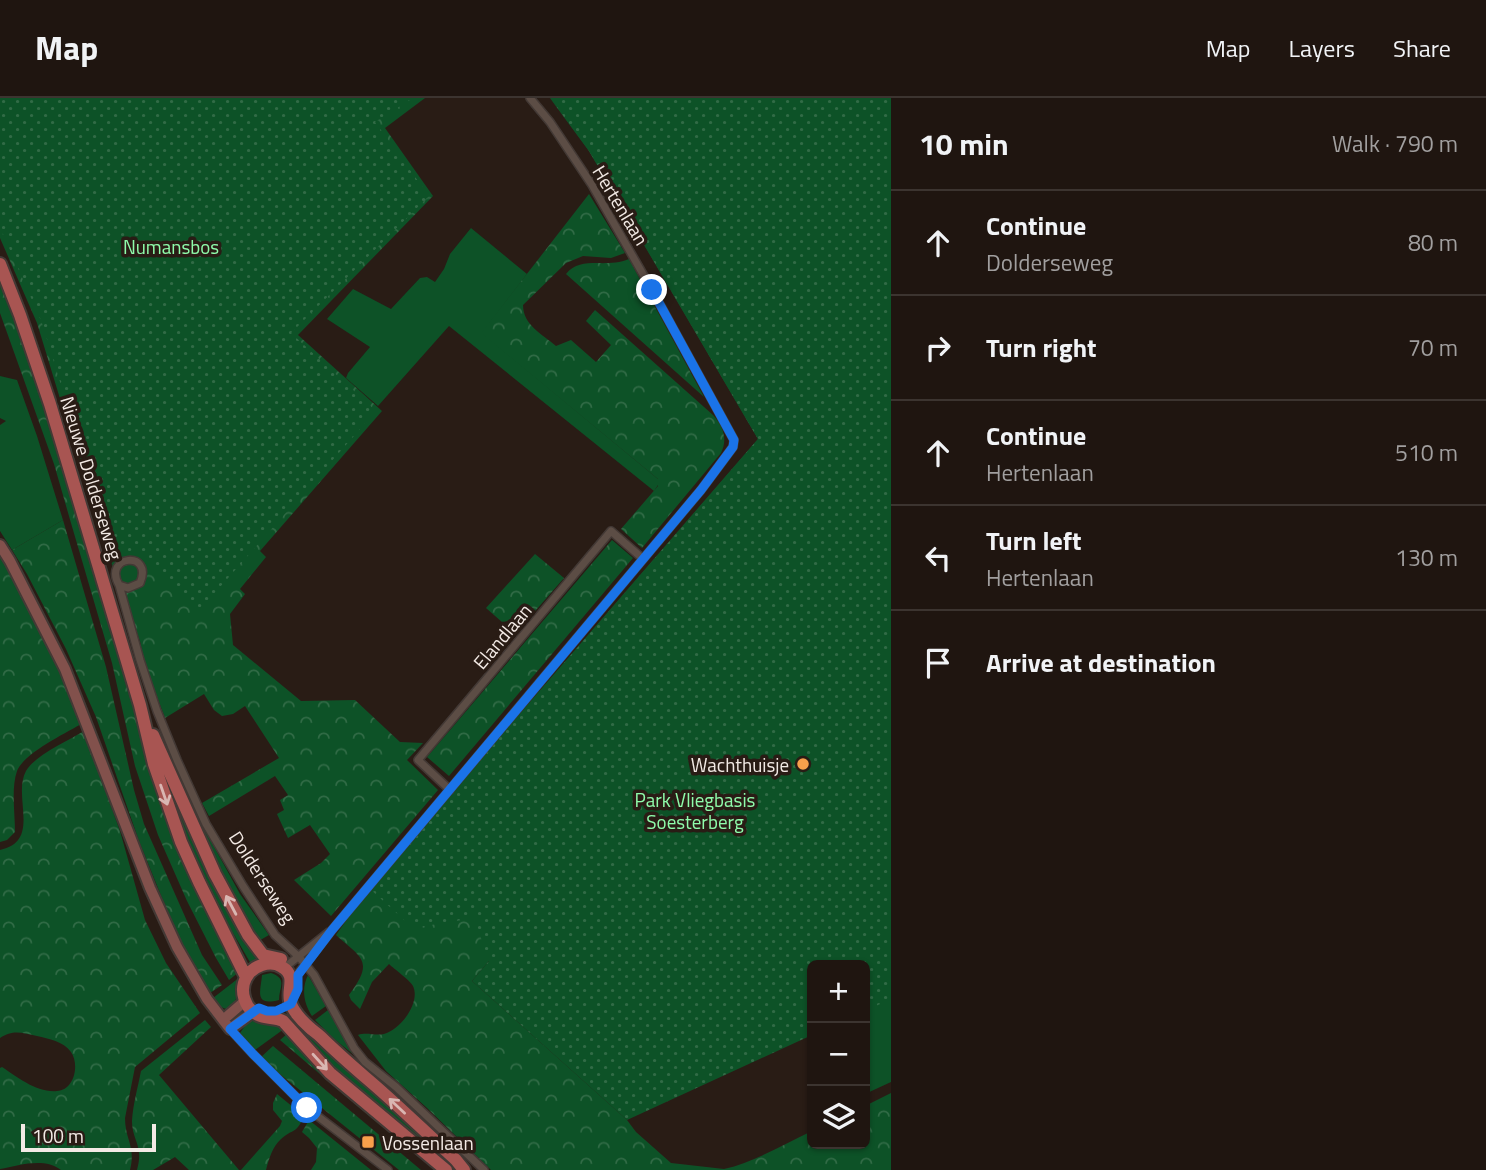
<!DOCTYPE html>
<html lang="en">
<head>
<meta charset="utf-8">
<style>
  body { margin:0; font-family:"Titillium Web",sans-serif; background:#271e19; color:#f1f3f6 }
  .controls { position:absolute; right:21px; bottom:21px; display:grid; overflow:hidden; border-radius:10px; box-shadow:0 2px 5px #0004 }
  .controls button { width:63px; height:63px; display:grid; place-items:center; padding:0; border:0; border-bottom:2px solid #3c3430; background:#1f1510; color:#f1f3f6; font:35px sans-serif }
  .scale { position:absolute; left:21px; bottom:18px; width:135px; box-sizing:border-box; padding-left:7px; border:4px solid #f3eae5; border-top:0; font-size:19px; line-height:24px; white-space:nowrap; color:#f3eae5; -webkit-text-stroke:5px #291c15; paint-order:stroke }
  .stop { position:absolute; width:21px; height:21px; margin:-16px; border:5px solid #1a73e8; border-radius:50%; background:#fff }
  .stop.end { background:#1a73e8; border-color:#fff; box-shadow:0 2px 7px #0008 }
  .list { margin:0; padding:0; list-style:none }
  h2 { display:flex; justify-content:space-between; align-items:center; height:91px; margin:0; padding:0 28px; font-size:30px }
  h2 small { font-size:23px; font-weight:400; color:#a19f9f }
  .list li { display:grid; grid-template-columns:46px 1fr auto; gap:21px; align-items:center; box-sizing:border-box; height:105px; padding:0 28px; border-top:2px solid #3c3430 }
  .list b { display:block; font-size:26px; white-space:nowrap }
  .list p { margin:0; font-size:23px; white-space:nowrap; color:#a19f9f }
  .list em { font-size:23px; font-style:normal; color:#a19f9f }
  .icon { flex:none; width:38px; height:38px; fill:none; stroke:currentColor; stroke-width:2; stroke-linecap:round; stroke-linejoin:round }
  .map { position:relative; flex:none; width:891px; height:1072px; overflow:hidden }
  header { display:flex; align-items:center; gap:42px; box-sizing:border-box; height:98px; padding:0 35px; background:#1f1510; border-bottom:2px solid #3c3430 }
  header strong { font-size:33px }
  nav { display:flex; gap:38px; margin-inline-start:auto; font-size:24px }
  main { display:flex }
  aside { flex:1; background:#1f1510 }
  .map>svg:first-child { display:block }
  .grass { fill:#0d5227 }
  .forest { fill:url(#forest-crowns) }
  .park { fill:url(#park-dots) }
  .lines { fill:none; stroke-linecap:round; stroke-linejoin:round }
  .street-casing { stroke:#433935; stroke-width:10 }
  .secondary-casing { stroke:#433935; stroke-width:14 }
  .primary-casing { stroke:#433935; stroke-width:16 }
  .street { stroke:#5c4d45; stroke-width:7 }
  .secondary { stroke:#82514c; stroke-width:10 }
  .primary { stroke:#a85552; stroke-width:12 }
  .oneway { stroke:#d9b6b2 }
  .route { stroke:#1a73e8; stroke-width:9 }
  .poi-dot { fill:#f8a04b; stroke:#291c15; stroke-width:2.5 }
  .labels { text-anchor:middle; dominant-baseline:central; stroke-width:7; stroke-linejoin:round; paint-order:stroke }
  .street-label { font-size:19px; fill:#f3eae5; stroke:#291c15 }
  .park-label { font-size:19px; fill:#8ffcab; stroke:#291c15 }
  .poi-label { font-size:19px; fill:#f3eae5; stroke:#291c15; text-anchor:end }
</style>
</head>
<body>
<header>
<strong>Map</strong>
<nav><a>Map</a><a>Layers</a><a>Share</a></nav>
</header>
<main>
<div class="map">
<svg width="891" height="1072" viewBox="0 0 891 1072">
  <defs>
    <pattern id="forest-crowns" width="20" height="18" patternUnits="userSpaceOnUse" patternTransform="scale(1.75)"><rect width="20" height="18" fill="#0d5227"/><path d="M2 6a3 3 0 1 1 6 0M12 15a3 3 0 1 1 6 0" fill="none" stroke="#316b46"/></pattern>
    <pattern id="park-dots" width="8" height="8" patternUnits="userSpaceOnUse" patternTransform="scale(1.75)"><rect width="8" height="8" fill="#0d5227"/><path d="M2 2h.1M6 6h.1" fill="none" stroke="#316b46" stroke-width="1.8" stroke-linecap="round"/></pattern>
  </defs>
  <rect width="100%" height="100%" fill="#291c15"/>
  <path class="grass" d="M471,130L527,176L482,235L658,381V387L654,393L449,228L378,308L346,280L348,275L370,249L327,221L353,191L391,211L420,180L427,179L435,184L444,171L450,156Z
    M0,278L17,282L37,338L63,422L12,452L0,433V327L6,323L0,320Z
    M172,697L217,787L261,860L251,866C223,816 181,753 172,697Z
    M189,709L194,712L240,796L269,837L257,844L232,799Z
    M271,875C288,881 279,889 279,902C253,909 261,892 262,877Z
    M308,877L326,908L312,918C304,906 301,891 308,877Z
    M240,879C239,898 232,927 213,900Z
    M891,889V984L865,996V901Z
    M328,912L354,957L334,941L315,922Z
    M292,914L321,948L359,981L452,1069L338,973L285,919Z
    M252,921H259L284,931L255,952L240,935L249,922Z"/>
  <path class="forest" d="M0,0H425L385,30L433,98L298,237L382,313L260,453L266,459L240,491L245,496L230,516L233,547L301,603L355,602L400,644L423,645L407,662L438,692L331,818L294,782L321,765L330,756L310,727L288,740L277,716L284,712L280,702L288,697L275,678L209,718L202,705L279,660L245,608L233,616L222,618L214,612L204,596L165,620L144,564L140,543L103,442L37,225L0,140Z
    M550,0L792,306L489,863L472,883L627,1022L636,1034L671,1065L724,1071C755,1064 784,1046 812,1033V1046H865V1008L891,995V1072H491L426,1009L386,973L358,937C367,934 375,938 384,936C400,932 421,905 413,888C410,882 394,871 389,866L372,884L360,911L351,902L349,897C374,863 363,861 336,837L369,790L758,341L589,53Z
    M589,96L625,155L611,160L583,158L566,165L523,207C523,227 542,236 556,248L571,242L596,264L611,247L586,223L595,212L713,317C723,328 728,341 721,355L642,450L621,431L658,388V381L481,235Z
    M629,161L704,299L566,176C581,157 606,171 629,161Z
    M0,179L24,241L186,770L216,832L239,874L229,882L216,860L187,803L158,737L135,668L112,565L71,425L54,366L0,215Z
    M63,422L106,569L134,692L144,726L202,857L222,887L210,895L182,845L162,800L139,743L96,619L66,551L27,476L12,452Z
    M612,442L633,460L449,678L427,659Z
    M0,456L24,498L83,625C66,635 24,655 17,673C11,690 15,716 15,734L7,742L0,744Z
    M535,456L564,480L529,520L502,524L486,510Z
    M84,633L120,733L145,822L166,865L200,915L135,969L125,1020C125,1042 136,1048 130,1072H61C45,1059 19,1067 0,1071V970L2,969C17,979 37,995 57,993C74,992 80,967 71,954C63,943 49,941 37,938C23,935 13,931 0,940V752C42,743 12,699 26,673C35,657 68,643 84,633Z
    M205,922L211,929L159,977L239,1072H189L175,1059L153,1072H137C144,1047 132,1043 132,1023C133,1006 138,989 141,973Z
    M287,936L339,989L381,1028L280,942Z
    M273,948L421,1072H399L260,960Z
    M277,996L304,1018C296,1037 293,1030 281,1041C272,1049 269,1061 266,1072H241L280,1028L282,1023L273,1012V1005Z
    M309,1022L371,1072H311L316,1064L317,1050L309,1040L302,1034Z"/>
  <path class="park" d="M0,0H413L375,24L429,98L291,235L376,313L197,515L140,452L113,457L42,225L0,129Z
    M550,0H891V901L865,913V867H812V937L627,1022L472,883L489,863L474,820L413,830L369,790L758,341L589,53Z"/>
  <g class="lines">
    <defs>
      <path id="street" d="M119,487L128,490L140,485C154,452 102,457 119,487L140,562L157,613L177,662L206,726L243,788L275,837L299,859L314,877L354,950L365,964L396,989L484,1072
        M450,692L418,662L611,433L642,460
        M289,866L329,834
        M297,877L332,832L701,392L733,349L734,342L722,320L652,192L592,87L550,24L530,0
        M230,931L253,956L307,1010L388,1072"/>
      <path id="secondary" d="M0,447L10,463L65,571L150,790L177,849L207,901L230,931L253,914
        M223,922L245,903"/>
      <path id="primary" d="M0,166L20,217L50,306L140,607L154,666L171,715L181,744L199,784L246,879
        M153,637L215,776L248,837L263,857L281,861
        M446,1072L330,975L283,923C275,919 266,921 258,917C245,911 239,893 246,880C252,868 270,861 282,869C297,878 287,890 290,903C292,912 302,923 309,929C313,933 317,935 321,939C335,953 350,966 365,979C396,1005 426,1035 456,1062L464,1072"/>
    </defs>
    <use href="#street" class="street-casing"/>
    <use href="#secondary" class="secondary-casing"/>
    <use href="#primary" class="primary-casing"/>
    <use href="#street" class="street"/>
    <use href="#secondary" class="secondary"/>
    <use href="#primary" class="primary"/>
  </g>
  <defs><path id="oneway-shaft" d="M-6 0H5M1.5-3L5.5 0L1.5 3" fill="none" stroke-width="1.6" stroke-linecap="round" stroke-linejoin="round" transform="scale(1.75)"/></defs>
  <g class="oneway">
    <use href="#oneway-shaft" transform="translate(164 697) rotate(71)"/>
    <use href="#oneway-shaft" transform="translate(231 807) rotate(-118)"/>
    <use href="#oneway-shaft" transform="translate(320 964) rotate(48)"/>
    <use href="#oneway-shaft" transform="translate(397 1008) rotate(-137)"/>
  </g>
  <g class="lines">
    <path class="route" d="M307,1010L253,956L230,931L259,910L267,913H276L291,906L298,891V877L332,832L701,392L733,349L734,342L652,192"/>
  </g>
  <g class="poi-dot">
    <circle cx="803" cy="666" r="7"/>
    <rect x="361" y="1037" width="14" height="14" rx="3.5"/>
  </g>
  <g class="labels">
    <g class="street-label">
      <text transform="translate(621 107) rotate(59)">Hertenlaan</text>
      <text transform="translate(92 380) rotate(73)">Nieuwe Dolderseweg</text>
      <text transform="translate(502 538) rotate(-50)">Elandlaan</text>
      <text transform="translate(263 779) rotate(57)">Dolderseweg</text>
    </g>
    <g class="park-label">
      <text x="171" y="148">Numansbos</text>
      <text x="695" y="701">Park Vliegbasis<tspan x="695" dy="22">Soesterberg</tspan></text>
    </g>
    <g class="poi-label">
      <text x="789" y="666">Wachthuisje</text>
      <text x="382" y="1044" text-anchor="start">Vossenlaan</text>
    </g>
  </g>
</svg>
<div class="controls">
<button>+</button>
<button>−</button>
<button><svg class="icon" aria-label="layers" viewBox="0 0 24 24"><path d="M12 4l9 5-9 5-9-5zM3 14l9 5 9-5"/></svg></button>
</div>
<div class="scale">100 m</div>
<div class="stop" style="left:307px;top:1010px"></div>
<div class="stop end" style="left:652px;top:192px"></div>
</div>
<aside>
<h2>10 min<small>Walk · 790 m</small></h2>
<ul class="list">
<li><svg class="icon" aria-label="ahead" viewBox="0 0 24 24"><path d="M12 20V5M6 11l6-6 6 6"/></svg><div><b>Continue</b><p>Dolderseweg</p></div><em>80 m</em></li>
<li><svg class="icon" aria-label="right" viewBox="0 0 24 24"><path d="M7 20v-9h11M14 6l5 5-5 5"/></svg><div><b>Turn right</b></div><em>70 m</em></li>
<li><svg class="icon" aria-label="ahead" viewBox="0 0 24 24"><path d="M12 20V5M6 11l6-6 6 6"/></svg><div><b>Continue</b><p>Hertenlaan</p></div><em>510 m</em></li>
<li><svg class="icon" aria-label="left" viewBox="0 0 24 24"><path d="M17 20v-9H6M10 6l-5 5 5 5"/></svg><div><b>Turn left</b><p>Hertenlaan</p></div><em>130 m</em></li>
<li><svg class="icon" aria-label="arrive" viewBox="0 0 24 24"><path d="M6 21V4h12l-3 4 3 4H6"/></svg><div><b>Arrive at destination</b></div></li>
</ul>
</aside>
</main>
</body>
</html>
